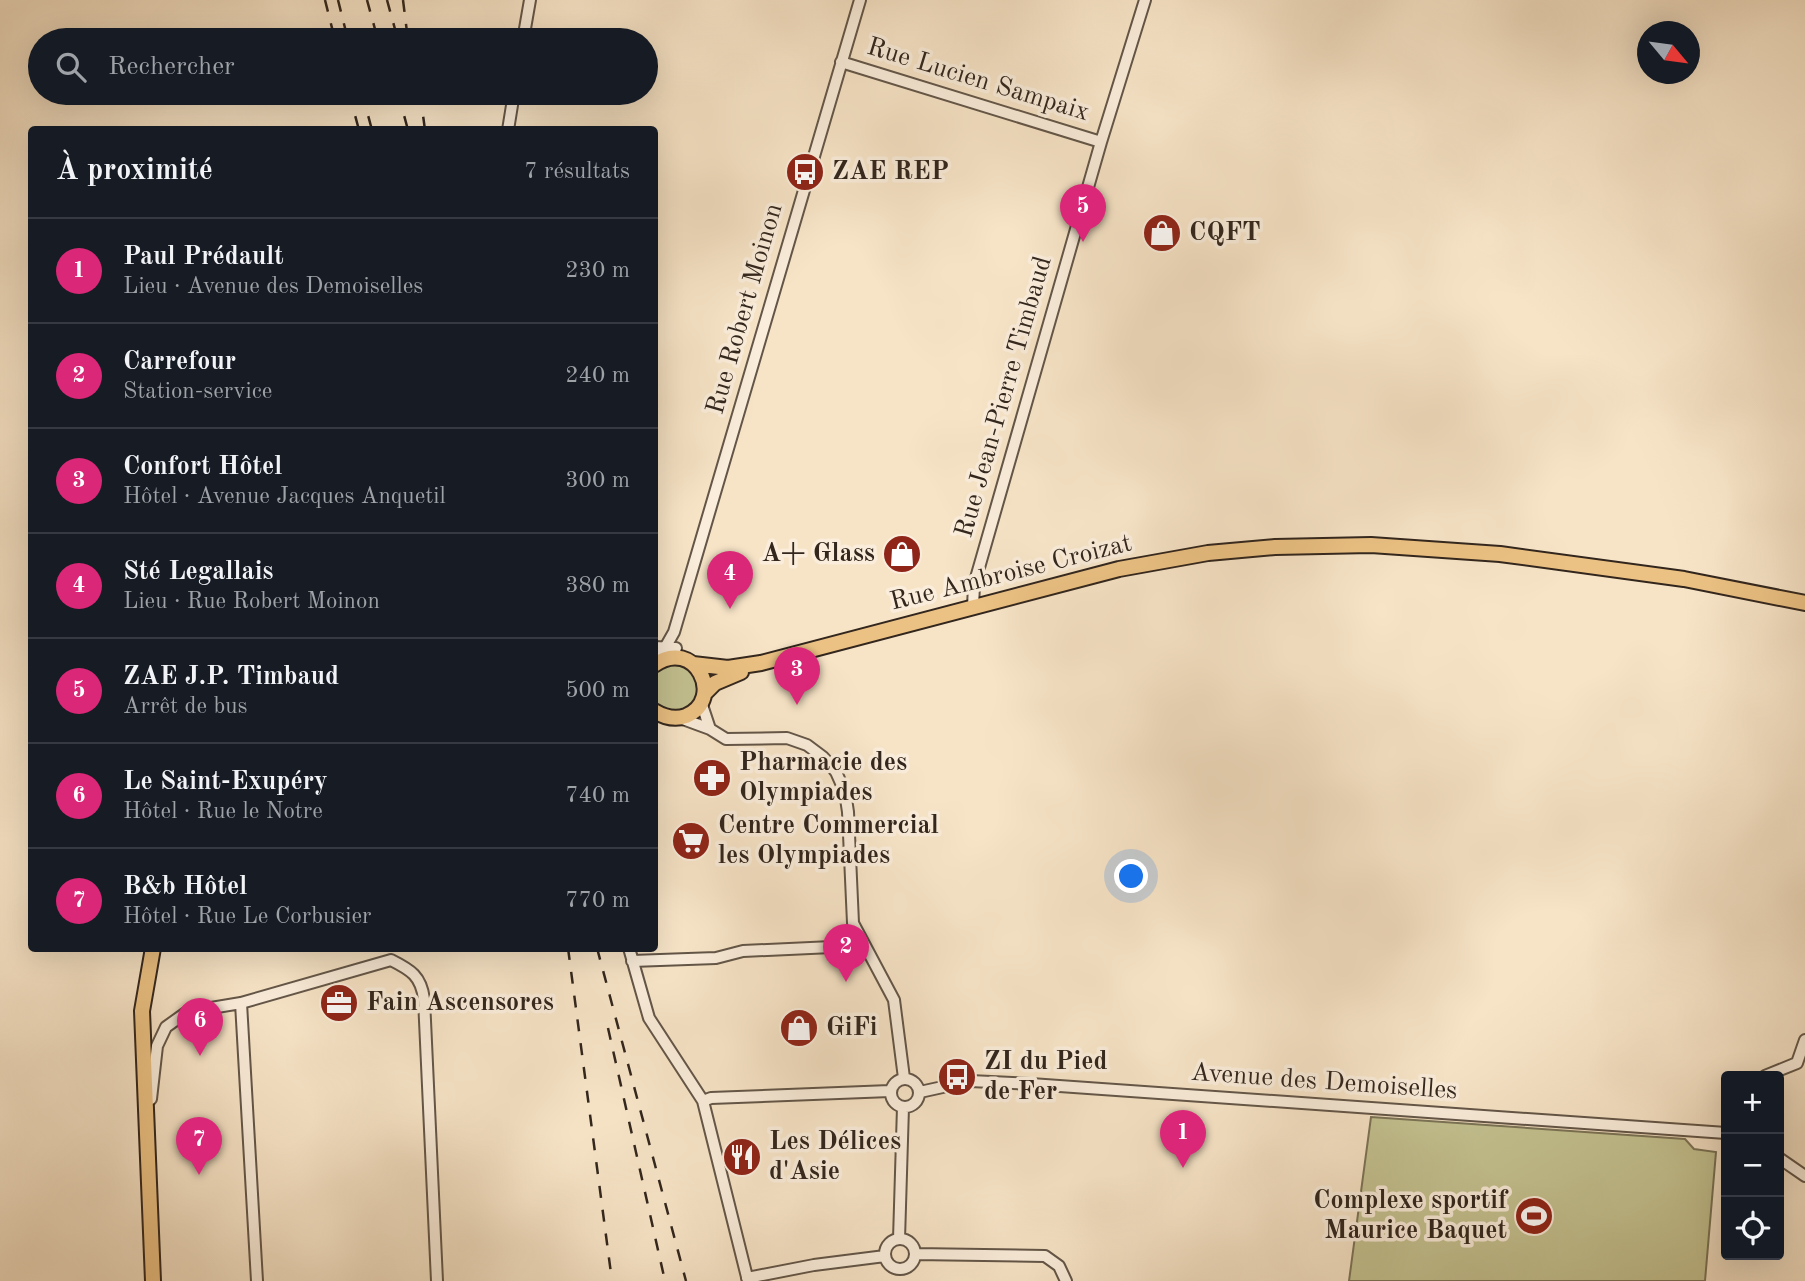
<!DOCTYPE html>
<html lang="fr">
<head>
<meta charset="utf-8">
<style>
  body { margin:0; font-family:"Old Standard TT",serif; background:#20242c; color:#f1f3f6 }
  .controls { position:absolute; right:21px; bottom:21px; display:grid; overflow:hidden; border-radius:7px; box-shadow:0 7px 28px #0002 }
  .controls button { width:63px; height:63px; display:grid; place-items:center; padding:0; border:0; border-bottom:2px solid #363941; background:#171b24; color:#f1f3f6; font:35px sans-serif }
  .compass { position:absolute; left:1637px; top:21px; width:63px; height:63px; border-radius:50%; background:#171b24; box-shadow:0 7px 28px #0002; rotate:119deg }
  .you { position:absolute; left:1132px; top:877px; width:24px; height:24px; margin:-18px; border:5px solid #fff; border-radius:50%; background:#1a73e8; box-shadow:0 0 0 10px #1a73e833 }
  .badge { display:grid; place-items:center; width:46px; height:46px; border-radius:50%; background:#db2777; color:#fff; font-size:23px; font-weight:700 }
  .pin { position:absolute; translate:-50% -58px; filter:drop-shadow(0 2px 4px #0008) }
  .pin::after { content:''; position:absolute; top:37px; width:24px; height:21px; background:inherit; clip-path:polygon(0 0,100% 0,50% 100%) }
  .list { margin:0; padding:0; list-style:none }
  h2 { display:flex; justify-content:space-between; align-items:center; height:91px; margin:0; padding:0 28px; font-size:30px }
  h2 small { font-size:23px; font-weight:400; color:#9ea1a6 }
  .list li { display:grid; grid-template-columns:46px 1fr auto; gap:21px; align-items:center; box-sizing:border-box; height:105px; padding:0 28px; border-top:2px solid #363941 }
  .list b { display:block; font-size:26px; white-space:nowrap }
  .list p { margin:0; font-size:23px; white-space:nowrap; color:#9ea1a6 }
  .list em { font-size:23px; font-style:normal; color:#9ea1a6 }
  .icon { flex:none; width:38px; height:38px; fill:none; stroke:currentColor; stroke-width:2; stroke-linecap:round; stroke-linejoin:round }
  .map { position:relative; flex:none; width:1805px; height:1281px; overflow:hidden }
  .search { position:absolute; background:#171b24; box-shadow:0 7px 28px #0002; left:28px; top:28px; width:630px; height:77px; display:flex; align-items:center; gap:18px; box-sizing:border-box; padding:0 24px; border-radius:38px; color:#9ea1a6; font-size:26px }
  .panel { position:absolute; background:#171b24; box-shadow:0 7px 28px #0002; left:28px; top:126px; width:630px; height:826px; border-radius:7px }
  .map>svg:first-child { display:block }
  .green { fill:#c4c291; stroke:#7b7457; stroke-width:2 }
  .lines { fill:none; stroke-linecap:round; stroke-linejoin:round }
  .minor-casing { stroke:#635648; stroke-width:14 }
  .major-casing { stroke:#32261d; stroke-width:18 }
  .minor { stroke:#faeddb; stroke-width:10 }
  .major { stroke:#ecc284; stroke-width:14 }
  .rail { stroke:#32261d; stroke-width:2.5; stroke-dasharray:12 12; stroke-linecap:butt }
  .labels { text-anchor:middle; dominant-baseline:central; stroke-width:7; stroke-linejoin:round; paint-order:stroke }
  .street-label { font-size:26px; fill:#32261d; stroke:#faeddb }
  .poi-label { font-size:26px; font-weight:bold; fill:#32261d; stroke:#faeddb; text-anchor:start }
</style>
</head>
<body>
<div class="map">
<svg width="1805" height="1281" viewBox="0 0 1805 1281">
  <rect width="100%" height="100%" fill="#f7e4c7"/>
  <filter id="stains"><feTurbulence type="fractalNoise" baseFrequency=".00286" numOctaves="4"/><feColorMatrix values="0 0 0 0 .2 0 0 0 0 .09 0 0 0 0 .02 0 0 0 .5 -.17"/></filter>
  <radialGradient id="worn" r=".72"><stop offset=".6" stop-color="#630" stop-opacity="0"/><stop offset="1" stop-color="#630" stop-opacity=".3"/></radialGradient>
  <path class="green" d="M663,663L688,665L698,680L697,697L692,704L686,709L670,712L655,704L654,669Z
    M1371,1117L1685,1139L1694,1149L1716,1152L1705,1281H1349Z"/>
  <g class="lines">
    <defs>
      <path id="minor" d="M523,40L530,0
        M841,62L1101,142
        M508,130L514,93
        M973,607L974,585L1101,142L1145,0
        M654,647L676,648
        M657,662L674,632L860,0
        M701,702L710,729
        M680,718L710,729L726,739L787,738L807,745L823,757L836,772L845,792L848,812L853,923L894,1000L904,1078
        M629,948L649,1018L703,1101L748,1281
        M632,961L716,958L743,951L832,947L859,937
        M241,1003L257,1281
        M1797,1063L1805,1040
        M1765,1076L1797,1063
        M891 1093a14 14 0 1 1 28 0a14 14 0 1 1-28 0Z
        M920,1092L970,1081L1031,1084L1726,1133
        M151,1099L157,1046L166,1027L187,1012L241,1003L391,960C411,970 421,976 424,999L437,1281
        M703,1101L711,1098L890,1091
        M1779,1158L1805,1176
        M885 1254a15 15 0 1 1 30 0a15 15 0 1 1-30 0Z
        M899,1239L903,1107
        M915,1254L1045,1256L1059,1266L1066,1281
        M747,1278L814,1265L885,1256"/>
      <path id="major" d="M693,664L728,668L761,663L1119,569L1208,553L1275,547L1371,545L1500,554L1684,579L1805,603
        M654,665C695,636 726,699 686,716C675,720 664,717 654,711
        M705,693L715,683L741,672
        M153,948L142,1011L153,1281"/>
    </defs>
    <use href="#minor" class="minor-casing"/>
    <use href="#major" class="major-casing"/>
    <use href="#minor" class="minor"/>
    <use href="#major" class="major"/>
    <path class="rail" d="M325,0L335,40
      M338,0L348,40
      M367,0L378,40
      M387,0L398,40
      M403,0L408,40
      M349,93L359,130
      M362,93L372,130
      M398,93L408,130
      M420,93L425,130
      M568,948L612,1281
      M597,948L686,1281
      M608,1028L665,1281"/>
  </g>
  <defs>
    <symbol id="bus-disc" viewBox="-11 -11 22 22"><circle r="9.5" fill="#8f2418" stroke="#faeddb"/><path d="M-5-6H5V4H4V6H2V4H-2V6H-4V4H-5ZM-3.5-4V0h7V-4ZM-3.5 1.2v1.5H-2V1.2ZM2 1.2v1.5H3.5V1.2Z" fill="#fff"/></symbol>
    <symbol id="shop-disc" viewBox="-11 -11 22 22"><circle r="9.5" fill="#8f2418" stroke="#faeddb"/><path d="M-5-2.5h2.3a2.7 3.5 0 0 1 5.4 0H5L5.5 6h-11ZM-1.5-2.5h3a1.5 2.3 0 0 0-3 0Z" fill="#fff"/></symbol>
    <symbol id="pharmacy-disc" viewBox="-11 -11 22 22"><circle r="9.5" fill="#8f2418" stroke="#faeddb"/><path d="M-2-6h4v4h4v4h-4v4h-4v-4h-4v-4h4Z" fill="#fff"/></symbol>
    <symbol id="supermarket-disc" viewBox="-11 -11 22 22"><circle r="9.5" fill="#8f2418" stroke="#faeddb"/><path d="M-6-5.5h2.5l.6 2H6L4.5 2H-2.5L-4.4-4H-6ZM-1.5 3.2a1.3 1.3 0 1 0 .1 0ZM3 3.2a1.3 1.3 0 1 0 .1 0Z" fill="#fff"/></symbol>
    <symbol id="office-disc" viewBox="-11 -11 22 22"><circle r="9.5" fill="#8f2418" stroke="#faeddb"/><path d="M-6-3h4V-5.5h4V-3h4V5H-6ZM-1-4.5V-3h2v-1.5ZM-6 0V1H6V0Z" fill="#fff"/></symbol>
    <symbol id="restaurant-disc" viewBox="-11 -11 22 22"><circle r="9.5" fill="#8f2418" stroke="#faeddb"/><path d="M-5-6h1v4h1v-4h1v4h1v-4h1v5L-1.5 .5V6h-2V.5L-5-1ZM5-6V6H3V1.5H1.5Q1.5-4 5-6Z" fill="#fff"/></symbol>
    <symbol id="stadium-disc" viewBox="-11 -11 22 22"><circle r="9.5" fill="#8f2418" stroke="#faeddb"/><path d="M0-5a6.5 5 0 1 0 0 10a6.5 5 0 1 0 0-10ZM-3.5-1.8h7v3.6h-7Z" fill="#fff"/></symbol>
  </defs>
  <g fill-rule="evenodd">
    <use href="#bus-disc" x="783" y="150" width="44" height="44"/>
    <use href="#shop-disc" x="1140" y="211" width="44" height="44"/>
    <use href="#shop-disc" x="880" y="532" width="44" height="44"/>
    <use href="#pharmacy-disc" x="690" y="756" width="44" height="44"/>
    <use href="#supermarket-disc" x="669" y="819" width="44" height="44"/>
    <use href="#office-disc" x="317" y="981" width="44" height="44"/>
    <use href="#shop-disc" x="777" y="1006" width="44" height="44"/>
    <use href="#bus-disc" x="935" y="1055" width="44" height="44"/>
    <use href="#restaurant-disc" x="720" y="1135" width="44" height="44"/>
    <use href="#stadium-disc" x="1512" y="1194" width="44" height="44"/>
  </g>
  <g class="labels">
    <g class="street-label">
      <text transform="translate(978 80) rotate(17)">Rue Lucien Sampaix</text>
      <text transform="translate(745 309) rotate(-74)">Rue Robert Moinon</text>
      <text transform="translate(1004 397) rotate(-74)">Rue Jean-Pierre Timbaud</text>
      <text transform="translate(1011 573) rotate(-14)">Rue Ambroise Croizat</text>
      <text transform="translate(1324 1082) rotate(4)">Avenue des Demoiselles</text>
    </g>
    <g class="poi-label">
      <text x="832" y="172">ZAE REP</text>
      <text x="1189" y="233">CQFT</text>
      <text x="875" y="554" text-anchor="end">A+ Glass</text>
      <text x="739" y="763">Pharmacie des<tspan x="739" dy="30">Olympiades</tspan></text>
      <text x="718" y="826">Centre Commercial<tspan x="718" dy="30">les Olympiades</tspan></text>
      <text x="366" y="1003">Fain Ascensores</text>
      <text x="826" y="1028">GiFi</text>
      <text x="984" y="1062">ZI du Pied<tspan x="984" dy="30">de Fer</tspan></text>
      <text x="769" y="1142">Les Délices<tspan x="769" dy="30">d'Asie</tspan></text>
      <text x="1507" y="1201" text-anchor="end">Complexe sportif<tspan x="1507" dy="30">Maurice Baquet</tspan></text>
    </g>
  </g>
  <rect width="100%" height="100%" filter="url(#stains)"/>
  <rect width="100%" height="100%" fill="url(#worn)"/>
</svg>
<div class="controls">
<button>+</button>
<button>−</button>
<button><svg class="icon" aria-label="locate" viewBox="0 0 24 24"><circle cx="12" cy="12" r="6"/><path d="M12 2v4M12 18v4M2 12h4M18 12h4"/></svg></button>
</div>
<svg class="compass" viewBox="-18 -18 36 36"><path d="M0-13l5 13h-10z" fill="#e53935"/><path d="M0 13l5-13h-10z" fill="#9ea1a6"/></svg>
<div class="you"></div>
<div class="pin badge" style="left:1183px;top:1168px">1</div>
<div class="pin badge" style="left:846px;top:982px">2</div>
<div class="pin badge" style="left:797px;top:705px">3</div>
<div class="pin badge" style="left:730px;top:609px">4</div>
<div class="pin badge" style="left:1083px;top:242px">5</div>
<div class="pin badge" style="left:200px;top:1056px">6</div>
<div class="pin badge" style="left:199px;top:1175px">7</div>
<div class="search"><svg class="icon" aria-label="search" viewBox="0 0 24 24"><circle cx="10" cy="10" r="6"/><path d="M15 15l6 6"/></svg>Rechercher</div>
<section class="panel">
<h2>À proximité<small>7 résultats</small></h2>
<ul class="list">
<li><span class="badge">1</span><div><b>Paul Prédault</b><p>Lieu · Avenue des Demoiselles</p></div><em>230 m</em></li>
<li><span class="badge">2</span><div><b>Carrefour</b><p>Station-service</p></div><em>240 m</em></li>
<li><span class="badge">3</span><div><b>Confort Hôtel</b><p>Hôtel · Avenue Jacques Anquetil</p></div><em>300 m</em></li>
<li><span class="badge">4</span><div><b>Sté Legallais</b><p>Lieu · Rue Robert Moinon</p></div><em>380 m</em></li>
<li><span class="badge">5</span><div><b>ZAE J.P. Timbaud</b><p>Arrêt de bus</p></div><em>500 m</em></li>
<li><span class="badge">6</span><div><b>Le Saint-Exupéry</b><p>Hôtel · Rue le Notre</p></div><em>740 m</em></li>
<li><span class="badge">7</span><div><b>B&amp;b Hôtel</b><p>Hôtel · Rue Le Corbusier</p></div><em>770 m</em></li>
</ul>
</section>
</div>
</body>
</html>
